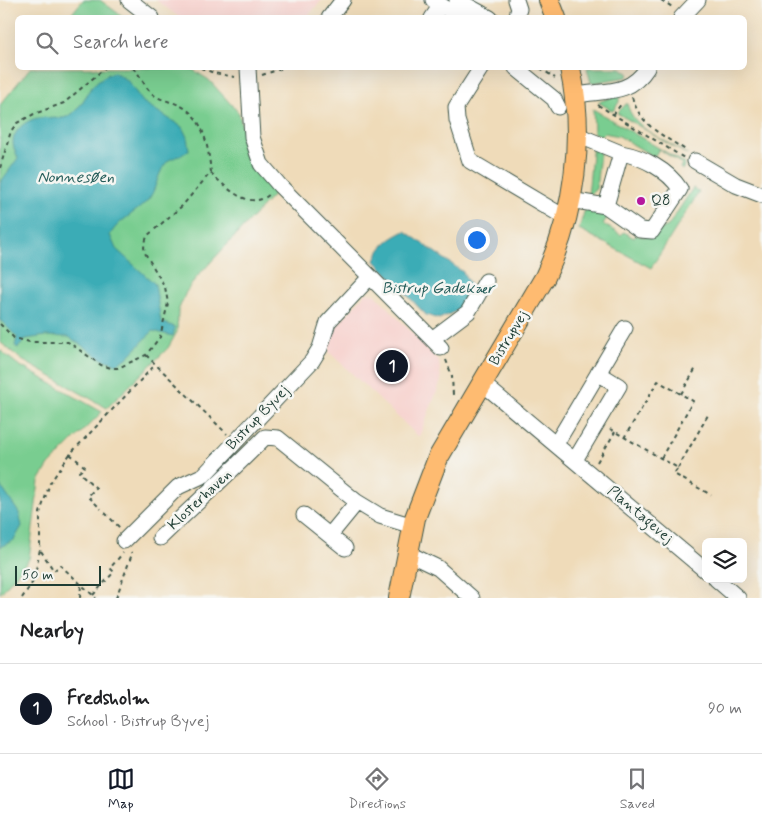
<!DOCTYPE html>
<html lang="en">
<head>
<meta charset="utf-8">
<style>
  body { margin:0; font-family:Mynerve,sans-serif; background:#f2f2f2; color:#202124 }
  .controls { position:absolute; right:15px; bottom:15px; display:grid; overflow:hidden; border-radius:8px; box-shadow:0 5px 20px #0002 }
  .controls button { width:45px; height:45px; display:grid; place-items:center; padding:0; border:0; border-bottom:1px solid #e0e0e0; background:#fff; color:#202124; font:25px sans-serif }
  .scale { position:absolute; left:15px; bottom:12px; width:86px; box-sizing:border-box; padding-left:5px; border:2px solid #1f3d34; border-top:0; font-size:14px; line-height:18px; white-space:nowrap; color:#1f3d34; -webkit-text-stroke:4px #f6f6f2; paint-order:stroke }
  .you { position:absolute; left:476px; top:239px; width:18px; height:18px; margin:-12px; border:4px solid #fff; border-radius:50%; background:#1a73e8; box-shadow:0 0 0 8px #1a73e833 }
  .badge { display:grid; place-items:center; width:32px; height:32px; border-radius:50%; background:#111827; color:#fff; font-size:16px; font-weight:700 }
  .pin { position:absolute; translate:-50% -50%; border:2px solid #fff; box-shadow:0 1px 5px #0006 }
  .list { margin:0; padding:0; list-style:none }
  h2 { display:flex; justify-content:space-between; align-items:center; height:65px; margin:0; padding:0 20px; font-size:21px }
  h2 small { font-size:16px; font-weight:400; color:#757577 }
  .list li { display:grid; grid-template-columns:32px 1fr auto; gap:15px; align-items:center; box-sizing:border-box; height:90px; padding:0 20px; border-top:1px solid #e0e0e0 }
  .list b { display:block; font-size:19px; white-space:nowrap }
  .list p { margin:0; font-size:16px; white-space:nowrap; color:#757577 }
  .list em { font-size:16px; font-style:normal; color:#757577 }
  .icon { flex:none; width:28px; height:28px; fill:none; stroke:currentColor; stroke-width:2; stroke-linecap:round; stroke-linejoin:round }
  .map { position:relative; flex:none; width:762px; height:598px; overflow:hidden }
  .search { position:absolute; background:#fff; box-shadow:0 5px 20px #0002; left:15px; right:15px; top:15px; height:55px; display:flex; align-items:center; gap:12px; box-sizing:border-box; padding:0 18px; border-radius:8px; color:#757577; font-size:19px }
  .sheet { height:155px; background:#fff }
  nav { display:flex; justify-content:space-around; align-items:center; box-sizing:border-box; height:70px; border-top:1px solid #e0e0e0; background:#fff; font-size:14px; color:#757577 }
  nav a { display:grid; justify-items:center; gap:2px }
  nav .on { color:#111827 }
  .map>svg:first-child { display:block }
  .built { fill:#f7d0cc }
  .green { fill:#79cd90; stroke:#4c8562 }
  .water { fill:#3bacb6; stroke:#2d7475 }
  .lines { fill:none; stroke-linecap:round; stroke-linejoin:round }
  .minor-casing { stroke:#3e5548; stroke-width:17 }
  .major-casing { stroke:#3e5548; stroke-width:22 }
  .path { stroke:#3e5548; stroke-width:2; stroke-dasharray:4 4; stroke-linecap:butt }
  .minor { stroke:#fff; stroke-width:15 }
  .major { stroke:#febb71; stroke-width:20 }
  .poi-dot { fill:#b5179e; stroke:#f6f6f2; stroke-width:2 }
  .labels { text-anchor:middle; dominant-baseline:central; stroke-width:5; stroke-linejoin:round; paint-order:stroke }
  .poi-label { font-size:15px; fill:#1f3d34; stroke:#f6f6f2; text-anchor:start }
  .street-label { font-size:15px; fill:#1f3d34; stroke:#f6f6f2 }
  .water-label { font-size:16px; font-style:italic; fill:#275e5b; stroke:#f6f6f2 }
</style>
</head>
<body>
<div class="map">
<svg width="762" height="598" viewBox="0 0 762 598">
  <rect width="100%" height="100%" fill="#f6f6f2"/>
  <filter id="ink" filterUnits="userSpaceOnUse"><feTurbulence type="fractalNoise" baseFrequency=".02" numOctaves="2"/><feDisplacementMap in="SourceGraphic" scale="10" xChannelSelector="R" yChannelSelector="G"/><feConvolveMatrix kernelMatrix="1 2 1 2 8 2 1 2 1" color-interpolation-filters="sRGB"/></filter>
  <filter id="wash" filterUnits="userSpaceOnUse"><feTurbulence type="fractalNoise" baseFrequency=".0096" numOctaves="4" result="noise"/><feDisplacementMap in="SourceGraphic" scale="20" xChannelSelector="R" yChannelSelector="G"/><feGaussianBlur stdDeviation="1.12" result="paint"/><feColorMatrix in="noise" values="0 0 0 0 0 0 0 0 0 0 0 0 0 0 0 0 0 1.4 0 .05"/><feComposite in="paint" operator="in"/></filter>
  <g filter="url(#wash)">
    <rect width="100%" height="100%" fill="#efdbb9"/>
    <path class="built" d="M156,0H322L307,17L180,18Z
      M366,293L375,294L439,361L441,381L419,437L329,352L328,346L334,329Z"/>
    <path class="green" d="M83,0H100L123,17H69Z
      M30,68H190L209,80L239,113L247,150L263,177L277,191L197,277L186,292L178,311L177,332L168,348L107,408L22,360L0,342V105Z
      M587,68H621L629,74L627,77L591,83Z
      M619,95V102L613,111L598,102Z
      M627,103C632,129 668,142 688,155L617,113Z
      M593,109L684,163L685,164L682,170L680,168L682,164L659,149L654,157L619,136L604,133L602,136L594,133Z
      M593,143L600,153L596,189L588,196Z
      M693,188L699,192L651,268L579,229L585,209L600,211L608,216L603,224L621,235L624,232L634,238L636,235L645,237L668,226Z
      M0,350L17,364L102,412L49,465L39,481L29,559L0,594Z"/>
    <path class="water" d="M114,72L127,80L143,102L182,127L187,137L189,150C182,156 174,157 169,160C157,170 157,191 147,201C135,214 119,219 110,235L116,249L155,284L161,322L175,327L173,336L153,331L127,358L117,364L102,359L69,337L46,336L26,339L18,348L15,346L17,337L0,320V183L18,158C16,153 13,147 13,143C13,130 27,119 39,118C49,116 62,122 72,114C91,97 85,83 114,72Z
      M405,231L463,272L473,291L461,309L439,319L426,315L375,261C379,245 391,238 405,231Z
      M0,485L19,513L22,526L14,540L0,547Z"/>
  </g>
  <g filter="url(#ink)">
    <g class="lines">
      <defs>
        <path id="minor" d="M129,0L152,18
          M433,0L461,18
          M457,0L490,18
          M516,0L519,9L516,18
          M329,18L343,0
          M432,18L441,5
          M681,18L698,0
          M248,68L252,137L261,164L280,186L441,348
          M481,68L456,107L457,120L470,161L566,218
          M516,68L554,99L558,107
          M576,95C606,90 630,95 647,68
          M695,161L736,185L762,195
          M570,200L606,206L621,153L575,134
          M606,206L640,230L652,231L680,189C668,170 643,157 621,153
          M432,339L468,312L486,281
          M482,383L706,571
          M556,444L625,328
          M575,460L619,386L598,373
          M304,515L345,548
          M330,535L357,502
          M160,538C195,504 231,472 265,437L278,438L357,502L380,516L413,526
          M124,541L178,487L204,475L312,361L320,348L328,322L370,277
          M407,553L438,568L472,598
          M716,579L738,598"/>
        <path id="major" d="M549,0L556,18
          M399,598L415,518L438,458L545,277C575,214 585,136 570,68"/>
      </defs>
      <use href="#minor" class="minor-casing"/>
      <use href="#major" class="major-casing"/>
      <path class="path" d="M661,0L674,8
        M201,68L214,73L235,77
        M540,68L555,78
        M262,75L283,68
        M632,97C641,127 663,135 687,151
        M598,105L684,158
        M613,115L622,103
        M0,168L11,131L17,123L34,114L64,103L105,68
        M211,173C225,187 250,212 270,194
        M0,324L14,338L30,342H68L101,365L111,368H118L146,355L160,337L168,303L165,287L145,253L144,247L147,236L182,206L211,172C208,148 205,117 179,105C171,101 162,101 154,95C145,89 141,75 133,68
        M146,355L227,434
        M446,360L452,376L453,395L456,397
        M681,394L696,368
        M610,429L678,468L674,474L711,495
        M624,438L658,381L693,401L661,458
        M70,454L85,467L79,472L96,488L88,496L101,509
        M597,462L615,432
        M678,468L708,415
        M105,513L120,528
        M41,551L54,571L60,565L96,598
        M93,595L114,572L110,568L123,553
        M22,598L34,580L40,549V513L50,483L70,454L155,365
        M80,598L81,585
        M116,598L132,554L131,552"/>
      <use href="#minor" class="minor"/>
      <use href="#major" class="major"/>
    </g>
  </g>
  <circle class="poi-dot" cx="641" cy="201" r="5"/>
  <g class="labels">
    <g class="poi-label">
      <text x="651" y="201">Q8</text>
    </g>
    <g class="street-label">
      <text transform="translate(509 338) rotate(-59)">Bistrupvej</text>
      <text transform="translate(258 418) rotate(-46)">Bistrup Byvej</text>
      <text transform="translate(200 500) rotate(-43)">Klosterhaven</text>
      <text transform="translate(640 515) rotate(40)">Plantagevej</text>
    </g>
    <g class="water-label">
      <text x="76" y="177">Nonnesøen</text>
      <text x="438" y="288">Bistrup Gadekær</text>
    </g>
  </g>
</svg>
<div class="controls">
<button><svg class="icon" aria-label="layers" viewBox="0 0 24 24"><path d="M12 4l9 5-9 5-9-5zM3 14l9 5 9-5"/></svg></button>
</div>
<div class="scale">50 m</div>
<div class="you"></div>
<div class="pin badge" style="left:392px;top:366px">1</div>
<div class="search"><svg class="icon" aria-label="search" viewBox="0 0 24 24"><circle cx="10" cy="10" r="6"/><path d="M15 15l6 6"/></svg>Search here</div>
</div>
<section class="sheet">
<h2>Nearby<small></small></h2>
<ul class="list">
<li><span class="badge">1</span><div><b>Fredsholm</b><p>School · Bistrup Byvej</p></div><em>90 m</em></li>
</ul>
</section>
<nav>
<a class="on"><svg class="icon" aria-label="map" viewBox="0 0 24 24"><path d="M3 6l6-2 6 2 6-2v14l-6 2-6-2-6 2zM9 4v14M15 6v14"/></svg>Map</a>
<a><svg class="icon" aria-label="directions" viewBox="0 0 24 24"><path d="M12 3l9 9-9 9-9-9zM9 14v-3h6M13 9l2 2-2 2"/></svg>Directions</a>
<a><svg class="icon" aria-label="saved" viewBox="0 0 24 24"><path d="M7 4h10v16l-5-4-5 4z"/></svg>Saved</a>
</nav>
</body>
</html>
